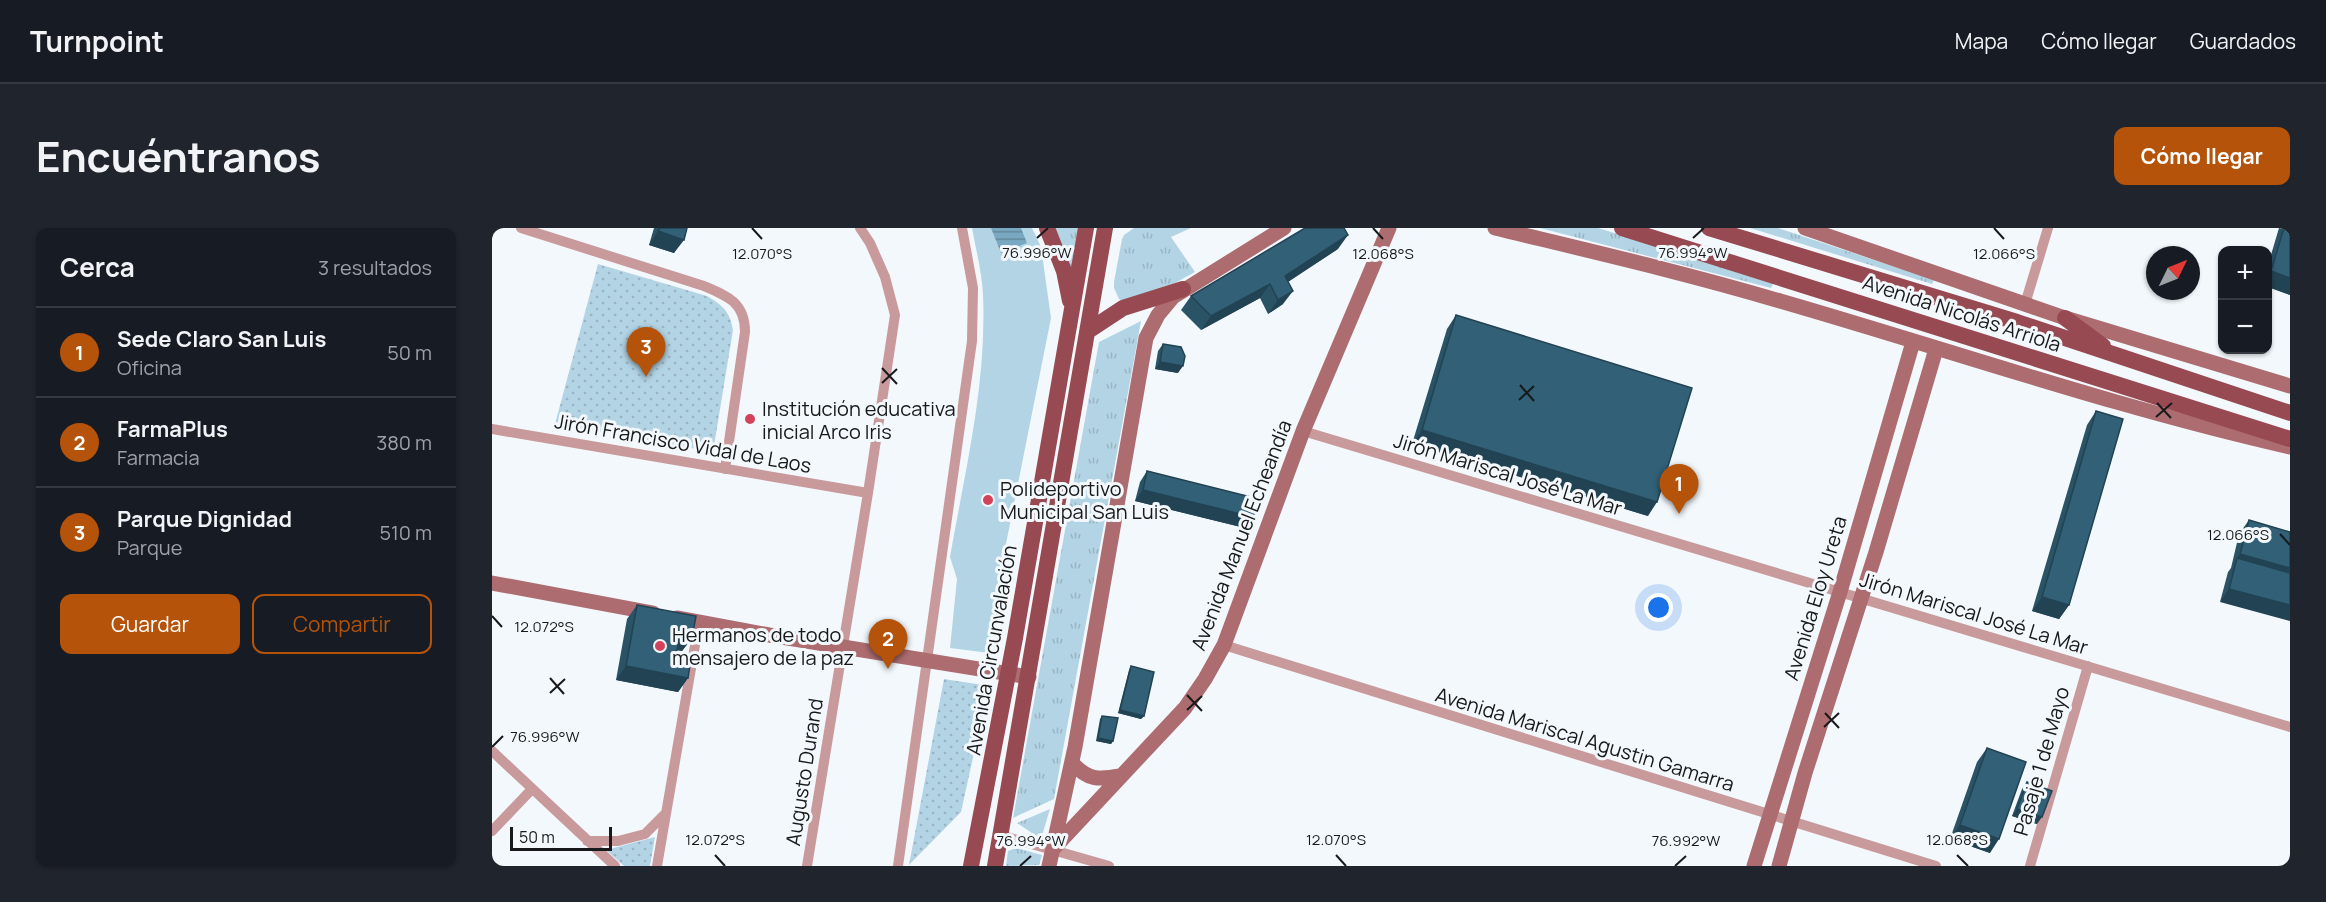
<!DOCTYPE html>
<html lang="es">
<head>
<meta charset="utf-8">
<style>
  body { margin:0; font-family:Manrope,sans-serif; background:#20242c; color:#f1f3f6 }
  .controls { position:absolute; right:18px; top:18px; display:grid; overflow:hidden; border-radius:12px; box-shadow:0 2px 4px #0004 }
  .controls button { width:54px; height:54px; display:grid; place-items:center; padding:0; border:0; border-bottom:2px solid #363941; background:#171b24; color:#f1f3f6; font:30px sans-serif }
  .compass { position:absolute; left:1654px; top:18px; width:54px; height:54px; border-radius:50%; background:#171b24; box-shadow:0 2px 4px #0004; rotate:47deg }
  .scale { position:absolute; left:18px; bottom:15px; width:102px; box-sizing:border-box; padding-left:6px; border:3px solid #17191a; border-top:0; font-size:16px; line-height:21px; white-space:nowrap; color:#17191a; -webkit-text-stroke:4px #f3f8fc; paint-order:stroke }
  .you { position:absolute; left:1167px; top:380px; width:21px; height:21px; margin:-15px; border:4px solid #fff; border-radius:50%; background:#1a73e8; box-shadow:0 0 0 9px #1a73e833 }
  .badge { display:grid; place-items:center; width:39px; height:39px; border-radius:50%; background:#b45309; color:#fff; font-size:20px; font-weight:700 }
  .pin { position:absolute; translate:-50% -50px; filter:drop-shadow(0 2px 3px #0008) }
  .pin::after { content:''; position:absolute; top:32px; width:21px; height:18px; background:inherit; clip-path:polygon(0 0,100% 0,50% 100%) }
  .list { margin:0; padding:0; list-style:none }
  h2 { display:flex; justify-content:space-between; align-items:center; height:78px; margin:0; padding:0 24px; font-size:26px }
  h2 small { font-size:20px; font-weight:400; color:#9ea1a6 }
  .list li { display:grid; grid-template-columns:39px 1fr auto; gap:18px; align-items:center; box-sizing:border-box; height:90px; padding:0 24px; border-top:2px solid #363941 }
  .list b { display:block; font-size:22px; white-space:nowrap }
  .list p { margin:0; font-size:20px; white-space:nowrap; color:#9ea1a6 }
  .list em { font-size:20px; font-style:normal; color:#9ea1a6 }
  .actions { display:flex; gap:12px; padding:18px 24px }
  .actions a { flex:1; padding:14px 0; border:2px solid #b45309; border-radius:12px; text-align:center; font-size:21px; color:#b45309 }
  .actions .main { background:#b45309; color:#fff }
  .map { position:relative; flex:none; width:1798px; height:638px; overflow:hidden; border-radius:12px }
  header { display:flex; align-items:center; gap:36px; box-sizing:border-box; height:84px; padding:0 30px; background:#171b24; border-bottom:2px solid #363941 }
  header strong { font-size:28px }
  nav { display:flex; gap:33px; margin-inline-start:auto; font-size:21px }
  .intro { display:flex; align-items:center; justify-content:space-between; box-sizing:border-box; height:144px; padding:0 36px }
  h1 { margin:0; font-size:42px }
  .button { padding:15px 27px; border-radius:12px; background:#b45309; color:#fff; font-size:21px; font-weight:700 }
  main { display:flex; gap:36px; padding:0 36px }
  aside { flex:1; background:#171b24; border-radius:12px; box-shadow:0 2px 4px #0004 }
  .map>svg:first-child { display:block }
  .grass { fill:url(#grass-tufts) }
  .park { fill:url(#park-dots) }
  .garden { fill:#b3d4e5 }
  .water { fill:url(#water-rules) }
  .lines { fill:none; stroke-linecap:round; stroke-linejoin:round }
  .street { stroke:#c89a9c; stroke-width:10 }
  .secondary { stroke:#ad6c70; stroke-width:15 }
  .primary { stroke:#984a52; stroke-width:16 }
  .wall { fill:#2a5366 }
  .shaded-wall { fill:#224353 }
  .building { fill:#316077; stroke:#224353; stroke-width:1.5 }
  .ticks { fill:none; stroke:#17191a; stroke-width:2 }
  .poi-dot { fill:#d24258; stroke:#f3f8fc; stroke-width:2 }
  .labels { text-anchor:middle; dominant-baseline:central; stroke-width:6; stroke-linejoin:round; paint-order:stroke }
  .street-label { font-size:20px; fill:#17191a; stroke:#f3f8fc }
  .poi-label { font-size:20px; fill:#17191a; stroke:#f3f8fc; text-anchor:start }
  .ticks-label { font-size:15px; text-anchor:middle; fill:#17191a; stroke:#f3f8fc; stroke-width:6; stroke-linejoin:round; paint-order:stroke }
</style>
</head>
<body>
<header>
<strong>Turnpoint</strong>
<nav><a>Mapa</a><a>Cómo llegar</a><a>Guardados</a></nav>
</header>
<div class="intro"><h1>Encuéntranos</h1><a class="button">Cómo llegar</a></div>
<main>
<aside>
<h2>Cerca<small>3 resultados</small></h2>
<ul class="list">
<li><span class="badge">1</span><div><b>Sede Claro San Luis</b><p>Oficina</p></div><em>50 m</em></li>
<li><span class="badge">2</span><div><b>FarmaPlus</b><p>Farmacia</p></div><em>380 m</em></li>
<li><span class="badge">3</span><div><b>Parque Dignidad</b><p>Parque</p></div><em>510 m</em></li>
</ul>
<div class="actions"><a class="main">Guardar</a><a>Compartir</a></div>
</aside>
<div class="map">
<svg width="1798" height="638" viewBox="0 0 1798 638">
  <defs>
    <pattern id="grass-tufts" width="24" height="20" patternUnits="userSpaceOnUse" patternTransform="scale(1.5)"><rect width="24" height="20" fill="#b3d4e5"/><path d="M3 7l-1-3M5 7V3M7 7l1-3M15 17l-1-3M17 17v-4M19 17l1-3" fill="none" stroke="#99b5c4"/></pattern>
    <pattern id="park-dots" width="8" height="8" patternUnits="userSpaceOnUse" patternTransform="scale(1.5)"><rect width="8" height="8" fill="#b3d4e5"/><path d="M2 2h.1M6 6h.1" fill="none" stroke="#99b5c4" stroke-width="1.8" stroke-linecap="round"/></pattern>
    <pattern id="water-rules" width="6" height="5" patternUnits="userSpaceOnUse" patternTransform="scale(1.5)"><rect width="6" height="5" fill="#79a9c2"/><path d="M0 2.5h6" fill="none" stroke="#62899d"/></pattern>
  </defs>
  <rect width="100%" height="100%" fill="#f3f8fc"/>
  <path class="grass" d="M562,0H588L578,51Z
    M642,0H699L679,9L703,44L683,55L630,73L627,71L622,60V54L630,11L632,7Z
    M1048,0H1106L1282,54L1279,60Z
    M1258,0H1286L1442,52L1440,56Z
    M649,93L562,571L521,590L607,114Z
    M558,581L549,611L525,595Z
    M524,620L550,627L547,637L514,638L516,623Z"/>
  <path class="park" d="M106,36L215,68C230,77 238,83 241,102L221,224L63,196Z
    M452,451L491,457V484L469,584L417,637Z
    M163,609L158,638H132L114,622Z"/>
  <path class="garden" d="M480,0H540L549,19L559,90L509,341L497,425L458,420L465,351L458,329C473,243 495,155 491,67C490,45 484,22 480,0Z"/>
  <path class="water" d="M499,0H529L535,15L509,25Z"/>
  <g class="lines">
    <path class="street" d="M29,0L212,58C236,68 253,75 253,104L233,241
      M1533,76L1556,0
      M0,201L376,265
      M811,203L1798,499
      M732,417L1444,638
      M0,523L123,638
      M0,603L40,561
      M508,607L617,638
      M95,613H126L153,606L174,585
      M165,638L207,394
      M315,638L376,265L403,87L393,49L378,15L368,0
      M406,638L480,113L481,60L470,0
      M1538,638L1596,438"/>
    <path class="secondary" d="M1003,0C1098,23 1194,45 1288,73C1458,122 1625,180 1798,219
      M1313,0L1573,90L1798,158
      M0,355L161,385
      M185,390L277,407L537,449
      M580,535C596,552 606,552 628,548
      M561,621L693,480L713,451L732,417L811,203L897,0
      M557,638L583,519L654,110L666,87L681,69L792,0
      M1262,638L1348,364L1421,114
      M1287,638L1313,545L1384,324L1444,121"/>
    <path class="primary" d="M555,0L572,43L578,73
      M1130,0L1798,211
      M1217,0L1525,94L1798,185
      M1573,90L1611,118
      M596,103L631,80L691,61
      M479,638L523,410L594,0
      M503,638L613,0"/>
  </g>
  <path class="wall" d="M162,0H195L182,25L157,17Z
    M1787,0H1798V67L1776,59V37Z
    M846,21L796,53L791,76L776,86L768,70L709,102L689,82L699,68Z
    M964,87L1156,288L920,216L955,101Z
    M671,116L686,145L663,141L666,123Z
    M1604,183L1577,377L1567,391L1540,383L1595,197Z
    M655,243L761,289L753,300L643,273L648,254Z
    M1757,292L1798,304L1728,374L1736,344L1739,340L1747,306Z
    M145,377L200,410L190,423L185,422L184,427L196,450L186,464L124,452L135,391Z
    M639,438L652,488L649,491L626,485L637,442Z
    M610,488L621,513L619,516L604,513L608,491Z
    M1495,520L1498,625L1458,611L1485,534Z
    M1535,554L1545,596L1520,588L1530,561Z"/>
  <path class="shaded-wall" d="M166,3L192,12L182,25L157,17Z
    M856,7L846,21L784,62L793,48Z
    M1779,43L1798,50V67L1776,59V49Z
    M778,56L768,70L709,102L719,88Z
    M801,63L791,76L776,86L786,72Z
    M668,134L691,138L686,145L663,141Z
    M930,202L1165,274L1156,288L920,216Z
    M651,262L761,289L753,300L643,273Z
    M1748,326L1798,340V356L1745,330L1738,340Z
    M1737,361L1798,377V393L1728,374Z
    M1550,369L1577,377L1567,391L1540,383Z
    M188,407L200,410L190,423L178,421Z
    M134,438L196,450L186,464L124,452Z
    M628,482L652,488L649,491L626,485Z
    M606,510L621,513L619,516L604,513Z
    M1525,581L1550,589L1545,596L1520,588Z
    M1468,597L1507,611L1498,625L1458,611Z"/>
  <path class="building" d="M168,0H195L192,12L166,3Z
    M813,0H852L856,7L793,48L801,63L786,72L778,56L719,88L699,68Z
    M1792,0H1798V50L1779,43Z
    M964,87L1200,160L1165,274L930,202Z
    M671,116L689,119L693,128L691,138L668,134Z
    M1604,183L1631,191L1577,377L1550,369Z
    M655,243L767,271L761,289L651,262Z
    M1757,292L1798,304V340L1748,326Z
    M1745,330L1798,345V377L1737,361Z
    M145,377L204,388L200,410L188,407L184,427L198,437L196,450L134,438Z
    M639,438L662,444L652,488L628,482Z
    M610,488L626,490L621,513L606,510Z
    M1495,520L1534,534L1507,611L1468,597Z
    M1535,554L1560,563L1550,589L1525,581Z"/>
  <path class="ticks" d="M260,0L270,11M881,0L891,11M1502,0L1512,11M545,10L556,0M1201,10L1212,0M390,140L405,156M390,155L405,141M1028,157L1042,173M1027,172L1042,158M1665,175L1679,190M1664,189L1680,175M1788,306L1798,317M0,388L10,399M58,450L72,466M58,465L73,451M695,467L710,483M695,482L710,468M1333,485L1347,500M1332,499L1347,485M0,519L11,508M223,627L233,638M844,627L854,638M1465,627L1476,638M528,638L539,628M1183,638L1194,628"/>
  <g class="poi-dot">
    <circle cx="258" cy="191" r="6"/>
    <circle cx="496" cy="272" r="6"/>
    <circle cx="168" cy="418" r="6"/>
  </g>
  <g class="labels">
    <g class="street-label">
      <text transform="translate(1470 85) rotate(18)">Avenida Nicolás Arriola</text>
      <text transform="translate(191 215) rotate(10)">Jirón Francisco Vidal de Laos</text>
      <text transform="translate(1016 246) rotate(17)">Jirón Mariscal José La Mar</text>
      <text transform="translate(749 307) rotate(-69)">Avenida Manuel Echeandía</text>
      <text transform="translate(1323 370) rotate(-73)">Avenida Eloy Ureta</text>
      <text transform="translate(1482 385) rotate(17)">Jirón Mariscal José La Mar</text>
      <text transform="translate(499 422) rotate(-80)">Avenida Circunvalación</text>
      <text transform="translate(1093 511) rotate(17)">Avenida Mariscal Agustin Gamarra</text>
      <text transform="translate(1549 533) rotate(-74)">Pasaje 1 de Mayo</text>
      <text transform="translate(312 544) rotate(-81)">Augusto Durand</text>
    </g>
    <g class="poi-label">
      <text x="270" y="180">Institución educativa<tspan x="270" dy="23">inicial Arco Iris</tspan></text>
      <text x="508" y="260">Polideportivo<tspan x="508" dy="23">Municipal San Luis</tspan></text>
      <text x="180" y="406">Hermanos de todo<tspan x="180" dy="23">mensajero de la paz</tspan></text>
    </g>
  </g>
  <g class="ticks-label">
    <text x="545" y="30">76.996°W</text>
    <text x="1201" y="30">76.994°W</text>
    <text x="270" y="31">12.070°S</text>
    <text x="891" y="31">12.068°S</text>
    <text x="1512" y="31">12.066°S</text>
    <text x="1746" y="312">12.066°S</text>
    <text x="52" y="404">12.072°S</text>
    <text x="53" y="514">76.996°W</text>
    <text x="223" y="617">12.072°S</text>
    <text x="844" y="617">12.070°S</text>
    <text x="1465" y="617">12.068°S</text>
    <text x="539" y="618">76.994°W</text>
    <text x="1194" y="618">76.992°W</text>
  </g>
</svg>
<div class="controls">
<button>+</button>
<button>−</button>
</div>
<svg class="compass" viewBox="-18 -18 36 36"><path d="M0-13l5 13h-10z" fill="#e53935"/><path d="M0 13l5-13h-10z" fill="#9ea1a6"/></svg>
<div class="scale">50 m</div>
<div class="you"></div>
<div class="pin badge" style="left:1187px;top:286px">1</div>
<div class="pin badge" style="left:396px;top:441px">2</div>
<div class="pin badge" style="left:154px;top:149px">3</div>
</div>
</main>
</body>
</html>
